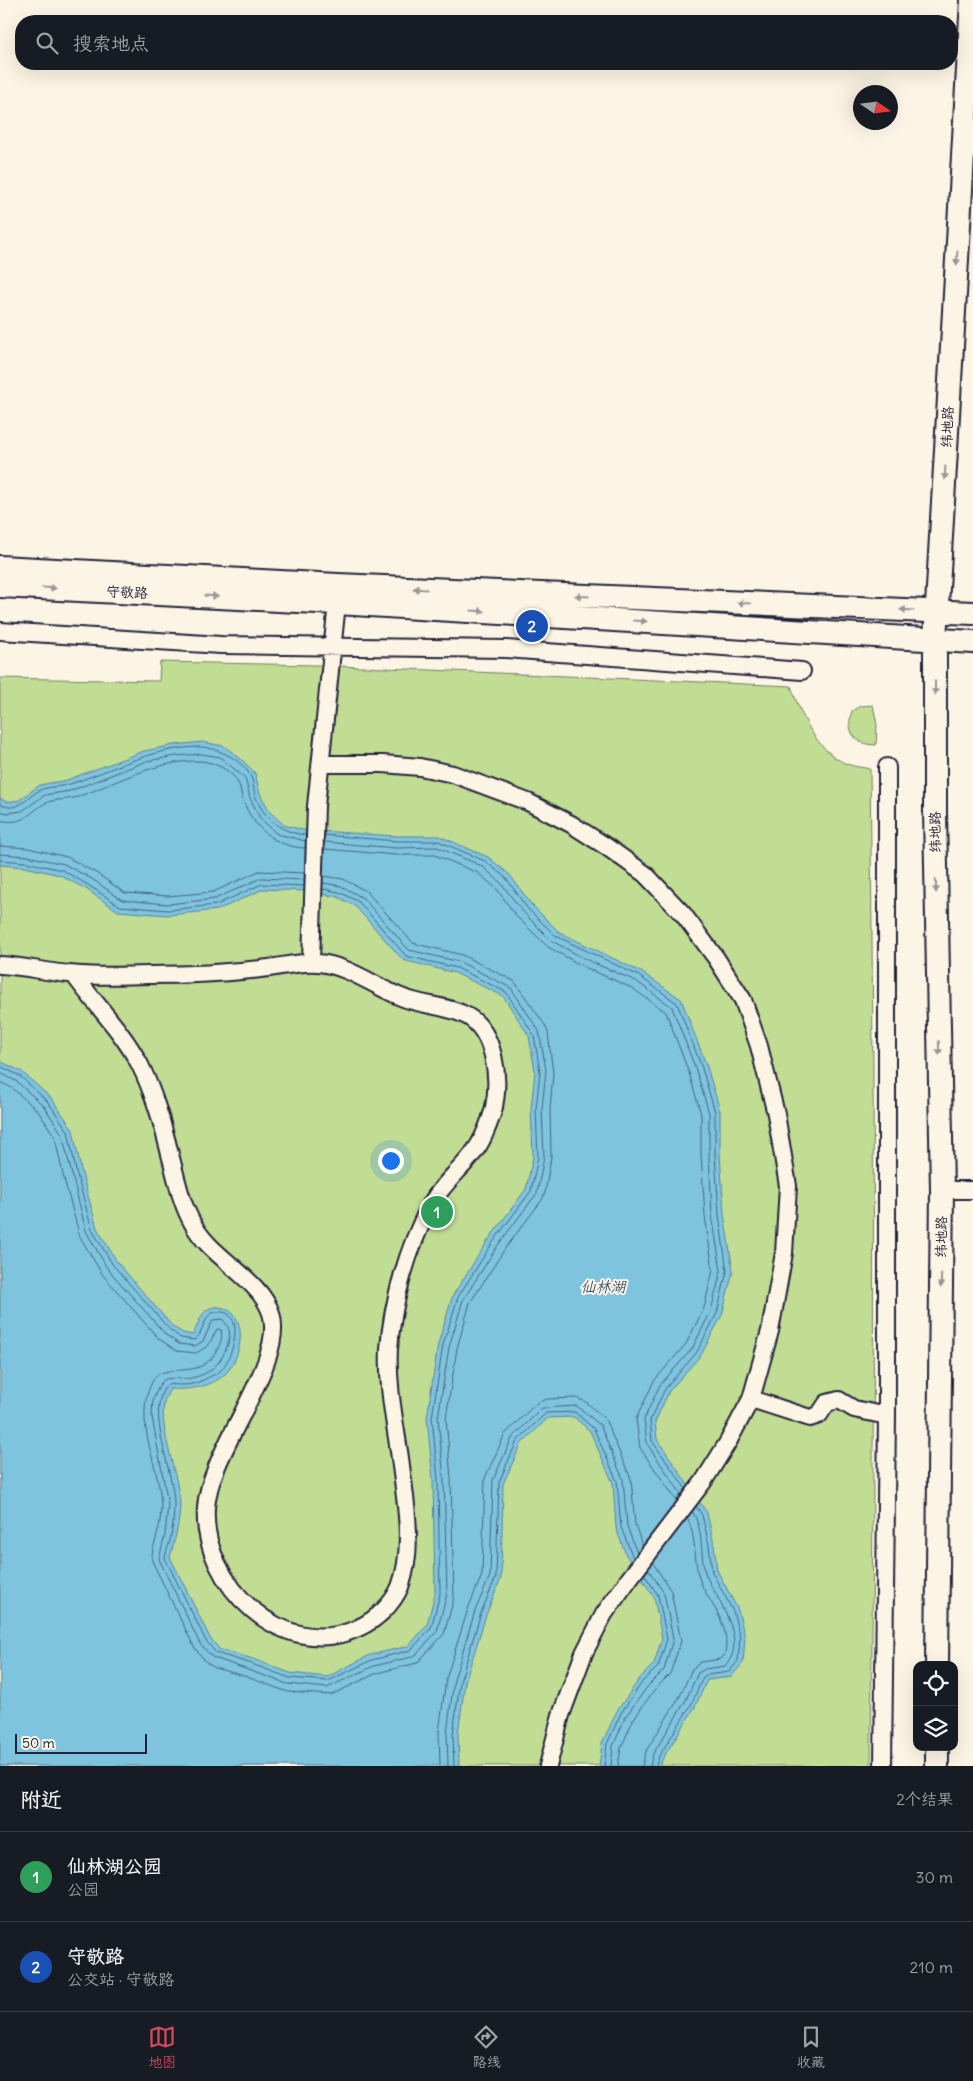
<!DOCTYPE html>
<html lang="zh">
<head>
<meta charset="utf-8">
<style>
  body { margin:0; font-family:Delius,"LXGW WenKai TC",sans-serif; background:#20242c; color:#f1f3f6 }
  .controls { position:absolute; right:15px; bottom:15px; display:grid; overflow:hidden; border-radius:10px; box-shadow:0 5px 20px #0002 }
  .controls button { width:45px; height:45px; display:grid; place-items:center; padding:0; border:0; border-bottom:1px solid #363941; background:#171b24; color:#f1f3f6; font:25px sans-serif }
  .compass { position:absolute; left:853px; top:85px; width:45px; height:45px; border-radius:50%; background:#171b24; box-shadow:0 5px 20px #0002; rotate:103deg }
  .scale { position:absolute; left:15px; bottom:12px; width:132px; box-sizing:border-box; padding-left:5px; border:2px solid #22223b; border-top:0; font-size:14px; line-height:18px; white-space:nowrap; color:#22223b; -webkit-text-stroke:4px #fcf5e5; paint-order:stroke }
  .you { position:absolute; left:390px; top:1160px; width:18px; height:18px; margin:-12px; border:4px solid #fff; border-radius:50%; background:#1a73e8; box-shadow:0 0 0 8px #1a73e833 }
  .badge { display:grid; place-items:center; width:32px; height:32px; border-radius:50%; background:#d1495b; color:#fff; font-size:16px; font-weight:700 }
  .pin { position:absolute; translate:-50% -50%; border:2px solid #fff; box-shadow:0 1px 5px #0006 }
  .list { margin:0; padding:0; list-style:none }
  h2 { display:flex; justify-content:space-between; align-items:center; height:65px; margin:0; padding:0 20px; font-size:21px }
  h2 small { font-size:16px; font-weight:400; color:#9ea1a6 }
  .list li { display:grid; grid-template-columns:32px 1fr auto; gap:15px; align-items:center; box-sizing:border-box; height:90px; padding:0 20px; border-top:1px solid #363941 }
  .list b { display:block; font-size:19px; white-space:nowrap }
  .list p { margin:0; font-size:16px; white-space:nowrap; color:#9ea1a6 }
  .list em { font-size:16px; font-style:normal; color:#9ea1a6 }
  .icon { flex:none; width:28px; height:28px; fill:none; stroke:currentColor; stroke-width:2; stroke-linecap:round; stroke-linejoin:round }
  .map { position:relative; flex:none; width:973px; height:1766px; overflow:hidden }
  .search { position:absolute; background:#171b24; box-shadow:0 5px 20px #0002; left:15px; right:15px; top:15px; height:55px; display:flex; align-items:center; gap:12px; box-sizing:border-box; padding:0 18px; border-radius:20px; color:#9ea1a6; font-size:19px }
  .sheet { height:245px; background:#171b24 }
  nav { display:flex; justify-content:space-around; align-items:center; box-sizing:border-box; height:70px; border-top:1px solid #363941; background:#171b24; font-size:14px; color:#9ea1a6 }
  nav a { display:grid; justify-items:center; gap:2px }
  nav .on { color:#d1495b }
  .map>svg:first-child { display:block }
  .green { fill:#c1dc93; stroke:#727f67 }
  .water { fill:#7ec4df; stroke:#59839d }
  .lines { fill:none; stroke-linecap:round; stroke-linejoin:round }
  .shore { stroke:#47637d; stroke-width:1 }
  .minor-casing { stroke:#22223b; stroke-width:20 }
  .secondary-casing { stroke:#22223b; stroke-width:26 }
  .minor { stroke:#fcf5e5; stroke-width:16 }
  .secondary { stroke:#fcf5e5; stroke-width:22 }
  .oneway { fill:#9a9698 }
  .labels { text-anchor:middle; dominant-baseline:central; stroke-width:4; stroke-linejoin:round; paint-order:stroke }
  .street-label { font-size:14px; fill:#22223b; stroke:#fcf5e5 }
  .water-label { font-size:15px; font-style:italic; fill:#3e536c; stroke:#fcf5e5 }
</style>
</head>
<body>
<div class="map">
<svg width="973" height="1766" viewBox="0 0 973 1766">
  <rect width="100%" height="100%" fill="#fcf5e5"/>
  <filter id="ink" filterUnits="userSpaceOnUse"><feTurbulence type="fractalNoise" baseFrequency=".02" numOctaves="2"/><feDisplacementMap in="SourceGraphic" scale="10" xChannelSelector="R" yChannelSelector="G"/><feConvolveMatrix kernelMatrix="1 2 1 2 8 2 1 2 1" color-interpolation-filters="sRGB"/></filter>
  <g filter="url(#ink)">
    <path class="green" d="M160,662L317,665L791,686C801,715 816,751 847,764C854,767 863,767 870,769C875,1101 874,1434 871,1766H0V678L159,681Z
      M873,705L877,725L876,745C855,745 845,731 852,711L860,706Z"/>
    <path class="water" d="M202,742L224,746L241,759L255,773L260,794L270,812L284,825L303,830L397,836H439L488,857L510,875L531,904L559,932L641,972L681,999L707,1067L720,1111V1154L724,1214L733,1271L722,1315L701,1355L669,1391L655,1422L657,1439L707,1513L714,1544L717,1570L738,1610L745,1638L743,1663L731,1677L707,1680L695,1707L663,1758L660,1766H599L602,1743L617,1711L640,1678L654,1664L662,1638L654,1597L626,1555L616,1528L613,1483L590,1431L574,1417L548,1418L521,1444L503,1484L501,1578L486,1615L465,1682L458,1734L459,1766H0V1061L22,1072L52,1099L73,1130L81,1170L97,1228L117,1262L173,1327L183,1333L193,1335C196,1328 199,1320 203,1314C206,1309 214,1306 219,1307C251,1311 242,1360 224,1375C208,1388 189,1390 170,1389C168,1394 164,1399 164,1404C159,1428 178,1475 180,1503C180,1521 175,1540 170,1557L210,1638L220,1650L250,1658L290,1673L327,1677L370,1655L409,1646L427,1625L435,1593L433,1480L427,1418L438,1344L453,1295L489,1239L526,1189L533,1157L531,1109L535,1071L529,1036L503,996L455,973L403,960L355,906L338,897L305,891L263,889L218,910L168,915L118,911L86,889L60,875L25,867L0,865V798L7,802L19,800L40,785L67,780L144,751L174,745Z"/>
    <g class="lines">
      <path class="shore" d="M0,804C19,815 28,794 43,789C52,786 61,787 70,784C113,770 153,747 201,747C218,748 243,760 251,777C254,782 253,789 255,795C263,818 281,833 306,835
        M0,811L7,813L22,811L45,795L70,791L147,761L176,756L201,754L220,757L245,778L250,798L260,818L277,834L306,841
        M0,820C25,827 30,810 48,802C56,799 65,800 74,798C115,784 155,760 200,761C214,762 232,770 238,783C241,788 241,796 243,801C254,828 275,847 305,848
        M324,835L397,841H438L485,861L506,878L527,908L556,936L639,976L677,1003L702,1068L715,1112V1154L719,1215L727,1271L717,1313L697,1352L665,1389L650,1420L652,1441L686,1489
        M324,842L396,848L437,847L482,866L501,883L523,912L552,941L587,960L636,981L672,1007L696,1070L709,1113V1154L712,1215L721,1271L711,1311L692,1349L660,1385L644,1419L647,1444L682,1495
        M0,846L28,848L67,857L96,873L125,893L168,896L213,892L259,871L304,873
        M324,849L396,855H435L478,873L496,888L517,917L548,947L584,967L632,988L666,1012L689,1073L701,1114V1154L705,1216L713,1270L704,1308L686,1344L654,1381L636,1419L640,1448L677,1501
        M0,854L27,856L64,864L92,879L122,900L168,904L215,899L261,878L304,880
        M0,860L26,862L62,870L88,885L120,906L168,910L216,905L262,884L304,886
        M0,1066L20,1076L48,1102L68,1131L76,1171L92,1230L113,1265L170,1330L181,1338L194,1340C205,1334 202,1313 217,1312C247,1309 233,1358 221,1370C219,1373 214,1375 211,1376C202,1381 194,1385 182,1385C177,1385 172,1384 167,1385C144,1410 175,1473 174,1505C174,1515 173,1526 171,1536C170,1543 166,1550 165,1558L206,1641L216,1653L249,1663L290,1678L328,1681L372,1660L411,1650L431,1628L440,1594L438,1480L432,1418L443,1345L458,1297L493,1242L531,1191L538,1157L536,1109L540,1072L534,1035L506,992L457,968L406,956L359,902L339,892L323,889
        M0,1073L16,1081L44,1106L62,1134L86,1231L107,1268L166,1335L179,1344L195,1346L203,1341L213,1320L222,1319C228,1324 231,1332 229,1340C223,1363 209,1377 184,1379C177,1379 171,1377 164,1380L160,1384L153,1399L152,1417L168,1504L165,1535L159,1559L200,1644L212,1657L287,1684L327,1688L374,1666L412,1657L417,1654L437,1631L447,1594L444,1479L438,1418L449,1347L463,1300L498,1245L537,1193L544,1157L542,1109L546,1070L539,1031L511,988L460,962L409,950L363,898L341,886L323,883
        M0,1082L12,1088L38,1111L55,1137L63,1175L80,1237L102,1274L159,1339L177,1351L196,1353L208,1346L217,1329L221,1330C223,1338 220,1345 216,1352C198,1383 164,1359 152,1382C132,1422 160,1464 161,1505C161,1514 160,1526 157,1535C155,1544 151,1551 152,1561L194,1647L207,1663L215,1668L244,1676L288,1692L331,1695L377,1673L417,1663L444,1634L454,1598L451,1479L446,1418L457,1348L470,1303L504,1250L542,1200L545,1193L551,1157L550,1109L553,1073L548,1033L545,1025L514,981L462,955L413,943L366,891L343,879L323,876
        M440,1766L439,1732L446,1679L468,1609L482,1575L485,1478L505,1434L537,1403L547,1399L577,1398L586,1402L605,1419L631,1479L635,1524L642,1546
        M448,1766L447,1733L454,1680L475,1611L490,1576L493,1480L512,1438L542,1408L577,1406L600,1425L623,1479L627,1526L637,1553
        M454,1766L453,1734L460,1682L481,1613L496,1577L499,1482L517,1441L546,1413L575,1412L594,1429L617,1481L621,1527L633,1558
        M604,1766L607,1744L621,1713L643,1681L658,1667L667,1639L658,1595L644,1574
        M611,1766L613,1746L626,1716L648,1686L664,1670L673,1639L664,1593L648,1569
        M618,1766L621,1748L633,1720L654,1690L670,1674L681,1641L671,1591L653,1563
        M642,1766L646,1751L679,1698L692,1669L701,1662L721,1659C726,1655 725,1651 726,1645C727,1616 704,1599 698,1574C694,1556 696,1535 687,1518
        M650,1766L653,1754L685,1702L698,1673L705,1669L725,1666C750,1641 716,1599 706,1575C699,1555 705,1531 692,1511
        M656,1766L659,1756L691,1705L703,1677L707,1675L729,1672L738,1661L740,1638L733,1611L712,1572L709,1545L702,1515L696,1506"/>
      <defs>
        <path id="minor" d="M0,631L221,645L506,649L802,671
          M321,764H383L420,767L453,774L528,802L571,824L607,847L645,874L683,914L716,958L743,1000L759,1046L776,1114L788,1186L784,1253L770,1331L751,1399L728,1442L703,1482L629,1579L604,1614L584,1653L561,1715L548,1766
          M311,962L316,806L337,603
          M0,965C23,966 46,972 69,974C95,977 123,976 149,975C189,975 229,973 269,968C285,966 302,961 318,963C347,965 374,986 401,997C422,1006 447,1005 467,1016C495,1032 500,1078 494,1107C492,1116 488,1126 484,1135C472,1163 444,1179 430,1206C408,1247 392,1303 389,1349C387,1385 395,1423 400,1458C405,1499 415,1547 400,1587C392,1605 376,1620 358,1628C284,1663 201,1584 206,1508C209,1450 287,1362 271,1313C260,1279 210,1257 193,1224C181,1203 177,1181 171,1158C163,1126 154,1092 139,1063C122,1031 95,1004 74,975
          M942,1190H973
          M751,1399L810,1418L819,1415L827,1403L839,1400L854,1409L887,1416
          M883,1766L887,1416V767"/>
        <path id="secondary" d="M0,567L338,585L973,613
          M0,586L337,603L973,642
          M937,1665L942,1190L935,811V640L972,0
          M937,1747V1766"/>
      </defs>
      <use href="#minor" class="minor-casing"/>
      <use href="#secondary" class="secondary-casing"/>
      <use href="#minor" class="minor"/>
      <use href="#secondary" class="secondary"/>
    </g>
    <defs><path id="oneway-solid" d="M-6-.8H1V-3.2L6.5 0L1 3.2V.8H-6Z" transform="scale(1.25)"/></defs>
    <g class="oneway">
      <use href="#oneway-solid" transform="translate(957 258) rotate(93)"/>
      <use href="#oneway-solid" transform="translate(945 473) rotate(93)"/>
      <use href="#oneway-solid" transform="translate(49 588) rotate(3)"/>
      <use href="#oneway-solid" transform="translate(420 589) rotate(-177)"/>
      <use href="#oneway-solid" transform="translate(211 596) rotate(3)"/>
      <use href="#oneway-solid" transform="translate(582 596) rotate(-177)"/>
      <use href="#oneway-solid" transform="translate(744 603) rotate(-177)"/>
      <use href="#oneway-solid" transform="translate(907 610) rotate(-177)"/>
      <use href="#oneway-solid" transform="translate(478 611) rotate(4)"/>
      <use href="#oneway-solid" transform="translate(640 621) rotate(4)"/>
      <use href="#oneway-solid" transform="translate(935 688) rotate(90)"/>
      <use href="#oneway-solid" transform="translate(936 886) rotate(89)"/>
      <use href="#oneway-solid" transform="translate(939 1048) rotate(89)"/>
      <use href="#oneway-solid" transform="translate(941 1281) rotate(91)"/>
    </g>
  </g>
  <g class="labels">
    <g class="street-label">
      <text transform="translate(947 427) rotate(-87)">纬地路</text>
      <text transform="translate(127 592) rotate(3)">守敬路</text>
      <text transform="translate(935 832) rotate(-91)">纬地路</text>
      <text transform="translate(941 1237) rotate(-89)">纬地路</text>
    </g>
    <g class="water-label">
      <text x="603" y="1286">仙林湖</text>
    </g>
  </g>
</svg>
<div class="controls">
<button><svg class="icon" aria-label="locate" viewBox="0 0 24 24"><circle cx="12" cy="12" r="6"/><path d="M12 2v4M12 18v4M2 12h4M18 12h4"/></svg></button>
<button><svg class="icon" aria-label="layers" viewBox="0 0 24 24"><path d="M12 4l9 5-9 5-9-5zM3 14l9 5 9-5"/></svg></button>
</div>
<svg class="compass" viewBox="-18 -18 36 36"><path d="M0-13l5 13h-10z" fill="#e53935"/><path d="M0 13l5-13h-10z" fill="#9ea1a6"/></svg>
<div class="scale">50 m</div>
<div class="you"></div>
<div class="pin badge" style="left:437px;top:1212px;background:#2e9e5b">1</div>
<div class="pin badge" style="left:532px;top:626px;background:#1a4fb4">2</div>
<div class="search"><svg class="icon" aria-label="search" viewBox="0 0 24 24"><circle cx="10" cy="10" r="6"/><path d="M15 15l6 6"/></svg>搜索地点</div>
</div>
<section class="sheet">
<h2>附近<small>2个结果</small></h2>
<ul class="list">
<li><span class="badge" style="background:#2e9e5b">1</span><div><b>仙林湖公园</b><p>公园</p></div><em>30 m</em></li>
<li><span class="badge" style="background:#1a4fb4">2</span><div><b>守敬路</b><p>公交站 · 守敬路</p></div><em>210 m</em></li>
</ul>
</section>
<nav>
<a class="on"><svg class="icon" aria-label="map" viewBox="0 0 24 24"><path d="M3 6l6-2 6 2 6-2v14l-6 2-6-2-6 2zM9 4v14M15 6v14"/></svg>地图</a>
<a><svg class="icon" aria-label="directions" viewBox="0 0 24 24"><path d="M12 3l9 9-9 9-9-9zM9 14v-3h6M13 9l2 2-2 2"/></svg>路线</a>
<a><svg class="icon" aria-label="saved" viewBox="0 0 24 24"><path d="M7 4h10v16l-5-4-5 4z"/></svg>收藏</a>
</nav>
</body>
</html>
